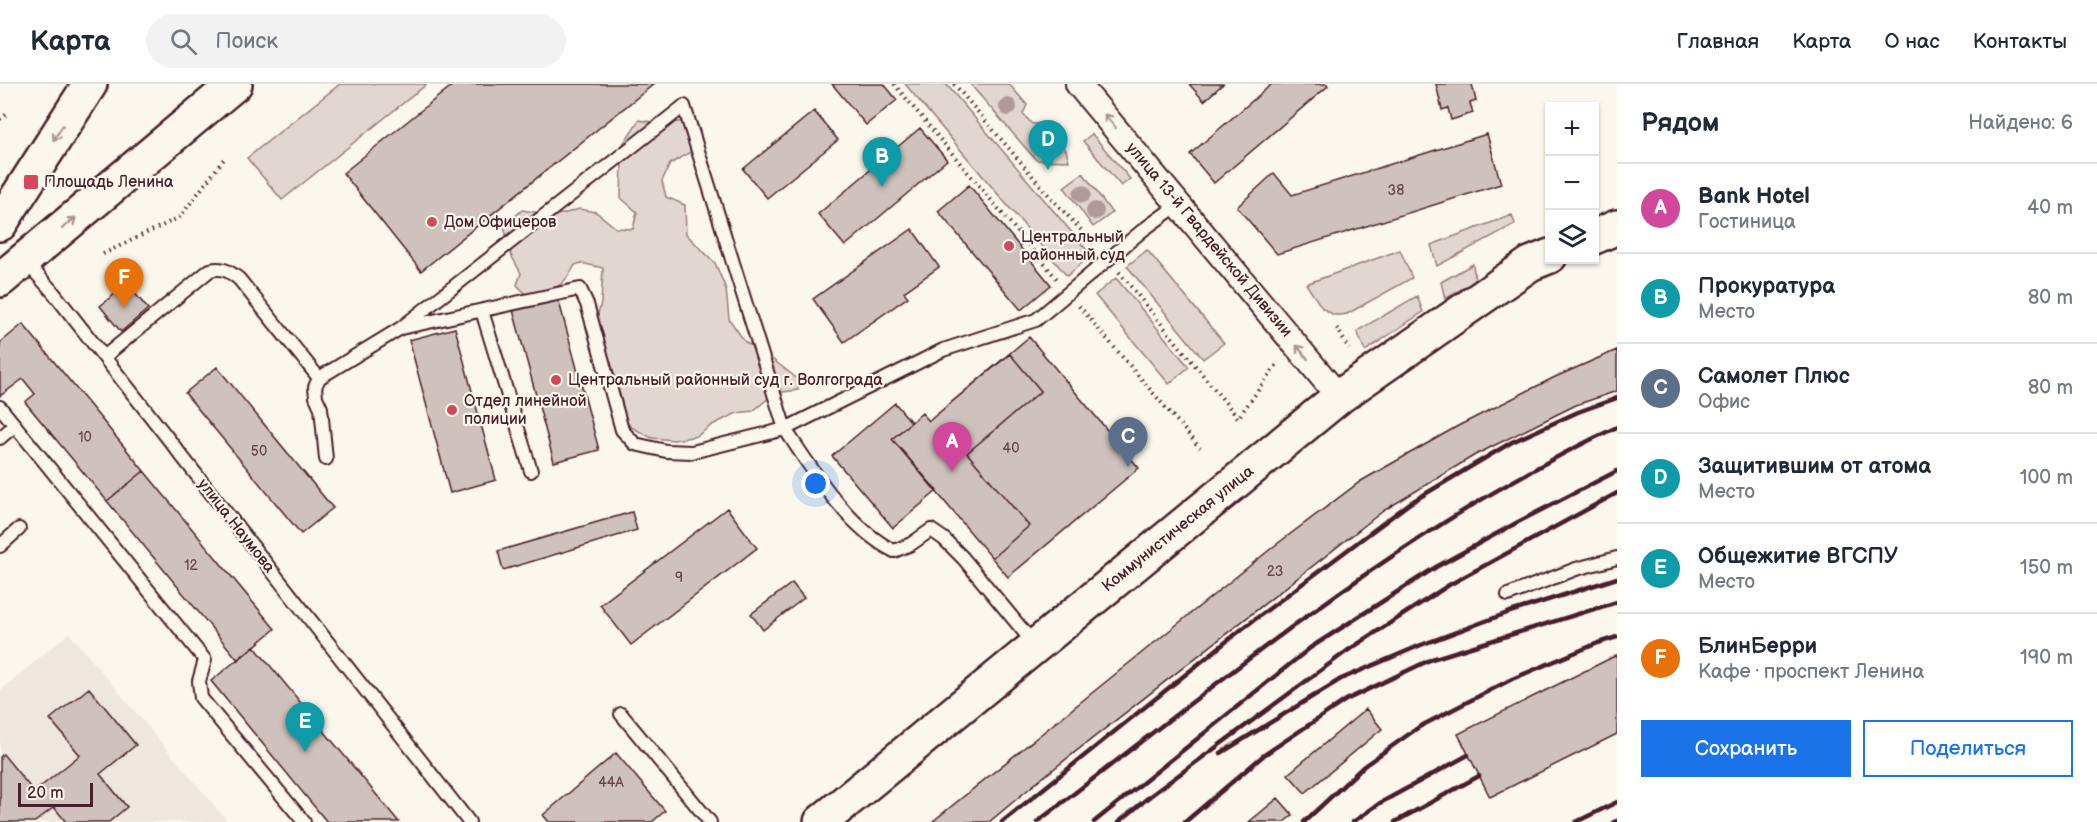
<!DOCTYPE html>
<html lang="ru">
<head>
<meta charset="utf-8">
<style>
  body { margin:0; font-family:"Balsamiq Sans",sans-serif; background:#f2f2f3; color:#1f2937 }
  .controls { position:absolute; right:18px; top:18px; display:grid; overflow:hidden; border-radius:0px; box-shadow:0 2px 4px #0004 }
  .controls button { width:54px; height:54px; display:grid; place-items:center; padding:0; border:0; border-bottom:2px solid #e0e1e3; background:#fff; color:#1f2937; font:30px sans-serif }
  .scale { position:absolute; left:18px; bottom:15px; width:75px; box-sizing:border-box; padding-left:6px; border:3px solid #4a1f2b; border-top:0; font-size:16px; line-height:21px; white-space:nowrap; color:#4a1f2b; -webkit-text-stroke:4px #fbf7ec; paint-order:stroke }
  .you { position:absolute; left:816px; top:400px; width:21px; height:21px; margin:-15px; border:4px solid #fff; border-radius:50%; background:#1a73e8; box-shadow:0 0 0 9px #1a73e833 }
  .badge { display:grid; place-items:center; width:39px; height:39px; border-radius:50%; background:#1a73e8; color:#fff; font-size:20px; font-weight:700 }
  .pin { position:absolute; translate:-50% -50px; filter:drop-shadow(0 2px 3px #0008) }
  .pin::after { content:''; position:absolute; top:32px; width:21px; height:18px; background:inherit; clip-path:polygon(0 0,100% 0,50% 100%) }
  .list { margin:0; padding:0; list-style:none }
  h2 { display:flex; justify-content:space-between; align-items:center; height:78px; margin:0; padding:0 24px; font-size:26px }
  h2 small { font-size:20px; font-weight:400; color:#747a83 }
  .list li { display:grid; grid-template-columns:39px 1fr auto; gap:18px; align-items:center; box-sizing:border-box; height:90px; padding:0 24px; border-top:2px solid #e0e1e3 }
  .list b { display:block; font-size:22px; white-space:nowrap }
  .list p { margin:0; font-size:20px; white-space:nowrap; color:#747a83 }
  .list em { font-size:20px; font-style:normal; color:#747a83 }
  .actions { display:flex; gap:12px; padding:18px 24px }
  .actions a { flex:1; padding:14px 0; border:2px solid #1a73e8; border-radius:0px; text-align:center; font-size:21px; color:#1a73e8 }
  .actions .main { background:#1a73e8; color:#fff }
  .icon { flex:none; width:33px; height:33px; fill:none; stroke:currentColor; stroke-width:2; stroke-linecap:round; stroke-linejoin:round }
  .map { position:relative; flex:none; width:1617px; height:738px; overflow:hidden }
  header { display:flex; align-items:center; gap:36px; box-sizing:border-box; height:84px; padding:0 30px; background:#fff; border-bottom:2px solid #e0e1e3 }
  header strong { font-size:28px }
  nav { display:flex; gap:33px; margin-inline-start:auto; font-size:21px }
  .search { width:420px; height:54px; background:#f2f2f3; display:flex; align-items:center; gap:15px; box-sizing:border-box; padding:0 21px; border-radius:33px; color:#747a83; font-size:22px }
  main { display:flex }
  aside { flex:1; background:#fff }
  .map>svg:first-child { display:block }
  .built { fill:#eee7de }
  .green { fill:#e2d7d0; stroke:#967b7e; stroke-width:1.5 }
  .building { fill:#cfc2bc; stroke:#4a1f2b; stroke-width:1.5 }
  .lines { fill:none; stroke-linecap:round; stroke-linejoin:round }
  .lane-casing { stroke:#4a1f2b; stroke-width:16 }
  .street-casing { stroke:#4a1f2b; stroke-width:28 }
  .secondary-casing { stroke:#4a1f2b; stroke-width:38 }
  .primary-casing { stroke:#4a1f2b; stroke-width:38 }
  .path { stroke:#4a1f2b; stroke-width:4; stroke-dasharray:1.5 4.5; stroke-linecap:butt }
  .lane { stroke:#fbf7ec; stroke-width:12 }
  .street { stroke:#fbf7ec; stroke-width:24 }
  .secondary { stroke:#fbf7ec; stroke-width:33 }
  .primary { stroke:#fbf7ec; stroke-width:33 }
  .rail { stroke:#4a1f2b; stroke-width:4.5 }
  .tree { fill:#af9a98 }
  .oneway { stroke:#ab9695 }
  .poi-dot { fill:#d1495b; stroke:#fbf7ec; stroke-width:2 }
  .labels { text-anchor:middle; dominant-baseline:central; stroke-width:4.5; stroke-linejoin:round; paint-order:stroke }
  .number-label { font-size:14px; fill:#6b484f }
  .poi-label { font-size:16px; fill:#4a1f2b; stroke:#fbf7ec; text-anchor:start }
  .street-label { font-size:16px; fill:#4a1f2b; stroke:#fbf7ec }
</style>
</head>
<body>
<header>
<strong>Карта</strong>
<div class="search"><svg class="icon" aria-label="search" viewBox="0 0 24 24"><circle cx="10" cy="10" r="6"/><path d="M15 15l6 6"/></svg>Поиск</div>
<nav><a>Главная</a><a>Карта</a><a>О нас</a><a>Контакты</a></nav>
</header>
<main>
<div class="map">
<svg width="1617" height="738" viewBox="0 0 1617 738">
  <rect width="100%" height="100%" fill="#fbf7ec"/>
  <filter id="ink" filterUnits="userSpaceOnUse"><feTurbulence type="fractalNoise" baseFrequency=".0167" numOctaves="2"/><feDisplacementMap in="SourceGraphic" scale="12" xChannelSelector="R" yChannelSelector="G"/><feConvolveMatrix kernelMatrix="1 2 1 2 8 2 1 2 1" color-interpolation-filters="sRGB"/></filter>
  <g filter="url(#ink)">
    <path class="built" d="M69,549L228,738H0V607Z"/>
    <path class="green" d="M340,0H427L282,116L247,74Z
      M905,0H946L1091,171L1067,192Z
      M970,0H1009L1027,21L1023,30L1032,40L1042,39L1066,66L1069,77L1036,76Z
      M639,36C646,37 655,39 662,39C686,40 701,26 702,61L670,80L662,97L666,113L685,121L686,150L715,179L726,205L729,235L745,258L767,271L799,296L798,306L775,309L753,327L737,329L712,341L697,352L674,356L652,354L631,343L624,335L622,319L597,233L601,219L603,184L581,179L575,181C564,203 551,210 526,210L517,201L521,189L511,171L504,142L522,126L553,131L563,130L579,125L596,128L616,144L633,145L637,128L621,114L622,76L619,66Z
      M1092,50L1130,95L1121,102L1083,57Z
      M1083,89L1112,129L1093,143L1064,103Z
      M1512,131L1515,140L1437,182L1431,161Z
      M1147,166L1224,259L1203,275L1127,182Z
      M1400,166L1412,194L1347,230L1341,231H1334L1322,224L1306,200Z
      M1473,180L1475,197L1445,215L1441,198Z
      M1116,194L1189,283L1169,300L1095,211Z
      M1417,212L1423,228L1365,267L1357,247Z"/>
    <path class="building" d="M454,0H654L421,187L343,89Z
      M832,0H884L897,16L866,41Z
      M1189,0H1223L1204,17Z
      M1272,0H1327L1328,2L1214,99L1190,70Z
      M1436,0H1472L1476,17L1470,19L1473,29L1451,36L1448,24L1442,26Z
      M814,27L838,56L767,114L743,85Z
      M920,44L947,76L845,162L818,130Z
      M1487,50L1501,100L1277,170L1237,123L1274,89L1292,111Z
      M969,101L1051,201L1021,226L938,127Z
      M912,145L939,183L904,208L908,213L844,258L813,215Z
      M127,200L148,225L121,248L100,222Z
      M558,214L599,366L554,378L513,226Z
      M23,240L144,387L107,417L25,318L35,310L23,295L0,312V259Z
      M455,244L496,396L450,409L409,256Z
      M1029,253L1139,384L1008,493L892,355L922,329L929,337Z
      M1617,266V307L1576,321L1475,371L1383,427L1042,694L989,738H932L1273,463L1361,397L1458,342L1555,293Z
      M1010,270L1041,307L967,369L1029,442L992,474L892,355L922,329L929,337Z
      M217,283L333,424L301,450L185,309Z
      M895,319L911,338L892,355L937,407L893,444L832,372Z
      M144,387L275,545L238,576L107,417Z
      M727,424L757,464L631,561L600,521Z
      M632,428L637,446L503,486L498,467Z
      M792,499L804,514L763,546L751,530Z
      M254,562L399,738H327L211,597Z
      M1617,571V650L1490,713L1458,650Z
      M89,604L136,661L100,690L127,723L109,738H66L54,723L35,738H0V673L3,670L34,708L80,671L50,635Z
      M1366,625L1382,645L1305,709L1288,690Z
      M616,669L665,727L652,738H549L543,731Z
      M1278,714L1293,731L1284,738H1249Z"/>
    <g class="lines">
      <defs>
        <path id="lane" d="M25,177L53,208L469,738
          M482,227L531,387
          M401,244L684,22L785,345L943,266L1036,236L1143,146L1179,120
          M104,273L210,186C223,183 229,187 239,195L319,294L315,303L316,313L321,324L326,375
          M319,294L401,244L580,205L587,220L622,346L635,360L666,367L692,368L785,345C813,387 848,444 894,467L911,460L931,446L944,455L963,474L1035,561
          M0,323L205,576L199,597L201,614L304,738
          M0,354L15,341
          M0,462L19,445
          M1508,511L1576,485L1617,474
          M621,630L710,738"/>
        <path id="street" d="M1078,0L1339,313"/>
        <path id="secondary" d="M1594,153L1617,143
          M821,738L1339,313L1530,180L1550,172"/>
        <path id="primary" d="M0,140L90,0
          M0,196L235,0"/>
      </defs>
      <use href="#lane" class="lane-casing"/>
      <use href="#street" class="street-casing"/>
      <use href="#secondary" class="secondary-casing"/>
      <use href="#primary" class="primary-casing"/>
      <path class="path" d="M894,0L1057,195
        M954,0L1052,115L1096,162
        M0,35L7,30
        M103,170L180,133L224,75
        M1119,188L1238,334L1278,279
        M1079,222L1200,364
        M1337,244L1349,265"/>
      <use href="#lane" class="lane"/>
      <use href="#street" class="street"/>
      <use href="#secondary" class="secondary"/>
      <use href="#primary" class="primary"/>
      <path class="rail" d="M1221,669L1341,595L1421,561L1510,528L1617,494
        M1002,738L1242,545L1410,419L1512,358L1578,328L1617,314
        M1037,738C1223,596 1404,443 1617,343
        M1094,738L1310,564L1436,483L1518,438L1617,387
        M1119,738L1150,712L1347,567L1449,501L1617,409
        M1185,738L1264,671L1346,616L1432,575L1617,518
        M1304,738L1364,682L1419,643L1512,595L1598,559L1617,553
        M1353,738L1380,719L1468,671
        M1395,738L1479,692
        M1576,738L1617,718
        M1614,738L1617,737"/>
    </g>
    <g class="tree">
      <circle cx="1008" cy="23" r="9"/>
      <circle cx="1045" cy="62" r="9"/>
      <circle cx="1082" cy="110" r="9"/>
      <circle cx="1095" cy="127" r="9"/>
    </g>
    <defs><path id="oneway-shaft" d="M-6 0H5M1.5-3L5.5 0L1.5 3" fill="none" stroke-width="1.6" stroke-linecap="round" stroke-linejoin="round" transform="scale(1.5)"/></defs>
    <g class="oneway">
      <use href="#oneway-shaft" transform="translate(1110 37) rotate(-130)"/>
      <use href="#oneway-shaft" transform="translate(58 49) rotate(123)"/>
      <use href="#oneway-shaft" transform="translate(69 139) rotate(-40)"/>
      <use href="#oneway-shaft" transform="translate(1302 268) rotate(-130)"/>
    </g>
  </g>
  <g class="poi-dot">
    <rect x="23" y="90" width="16" height="16" rx="3"/>
    <circle cx="432" cy="138" r="6"/>
    <circle cx="1009" cy="162" r="6"/>
    <circle cx="556" cy="296" r="6"/>
    <circle cx="452" cy="326" r="6"/>
  </g>
  <g class="labels">
    <g class="number-label">
      <text x="1396" y="106">38</text>
      <text x="85" y="353">10</text>
      <text x="1011" y="364">40</text>
      <text x="259" y="367">50</text>
      <text x="191" y="481">12</text>
      <text x="1275" y="487">23</text>
      <text x="679" y="493">9</text>
      <text x="611" y="698">44А</text>
    </g>
    <g class="poi-label">
      <text x="44" y="98">Площадь Ленина</text>
      <text x="444" y="138">Дом Офицеров</text>
      <text x="1021" y="153">Центральный<tspan x="1021" dy="18">районный суд</tspan></text>
      <text x="568" y="296">Центральный районный суд г. Волгограда</text>
      <text x="464" y="317">Отдел линейной<tspan x="464" dy="18">полиции</tspan></text>
    </g>
    <g class="street-label">
      <text transform="translate(1209 156) rotate(50)">улица 13-й Гвардейской Дивизии</text>
      <text transform="translate(236 442) rotate(52)">улица Наумова</text>
      <text transform="translate(1178 445) rotate(-39)">Коммунистическая улица</text>
    </g>
  </g>
</svg>
<div class="controls">
<button>+</button>
<button>−</button>
<button><svg class="icon" aria-label="layers" viewBox="0 0 24 24"><path d="M12 4l9 5-9 5-9-5zM3 14l9 5 9-5"/></svg></button>
</div>
<div class="scale">20 m</div>
<div class="you"></div>
<div class="pin badge" style="left:952px;top:388px;background:#d1479c">A</div>
<div class="pin badge" style="left:882px;top:103px;background:#0f9aa8">B</div>
<div class="pin badge" style="left:1128px;top:383px;background:#5c6f8a">C</div>
<div class="pin badge" style="left:1048px;top:86px;background:#0f9aa8">D</div>
<div class="pin badge" style="left:305px;top:668px;background:#0f9aa8">E</div>
<div class="pin badge" style="left:124px;top:224px;background:#e8710a">F</div>
</div>
<aside>
<h2>Рядом<small>Найдено: 6</small></h2>
<ul class="list">
<li><span class="badge" style="background:#d1479c">A</span><div><b>Bank Hotel</b><p>Гостиница</p></div><em>40 m</em></li>
<li><span class="badge" style="background:#0f9aa8">B</span><div><b>Прокуратура</b><p>Место</p></div><em>80 m</em></li>
<li><span class="badge" style="background:#5c6f8a">C</span><div><b>Самолет Плюс</b><p>Офис</p></div><em>80 m</em></li>
<li><span class="badge" style="background:#0f9aa8">D</span><div><b>Защитившим от атома</b><p>Место</p></div><em>100 m</em></li>
<li><span class="badge" style="background:#0f9aa8">E</span><div><b>Общежитие ВГСПУ</b><p>Место</p></div><em>150 m</em></li>
<li><span class="badge" style="background:#e8710a">F</span><div><b>БлинБерри</b><p>Кафе · проспект Ленина</p></div><em>190 m</em></li>
</ul>
<div class="actions"><a class="main">Сохранить</a><a>Поделиться</a></div>
</aside>
</main>
</body>
</html>
